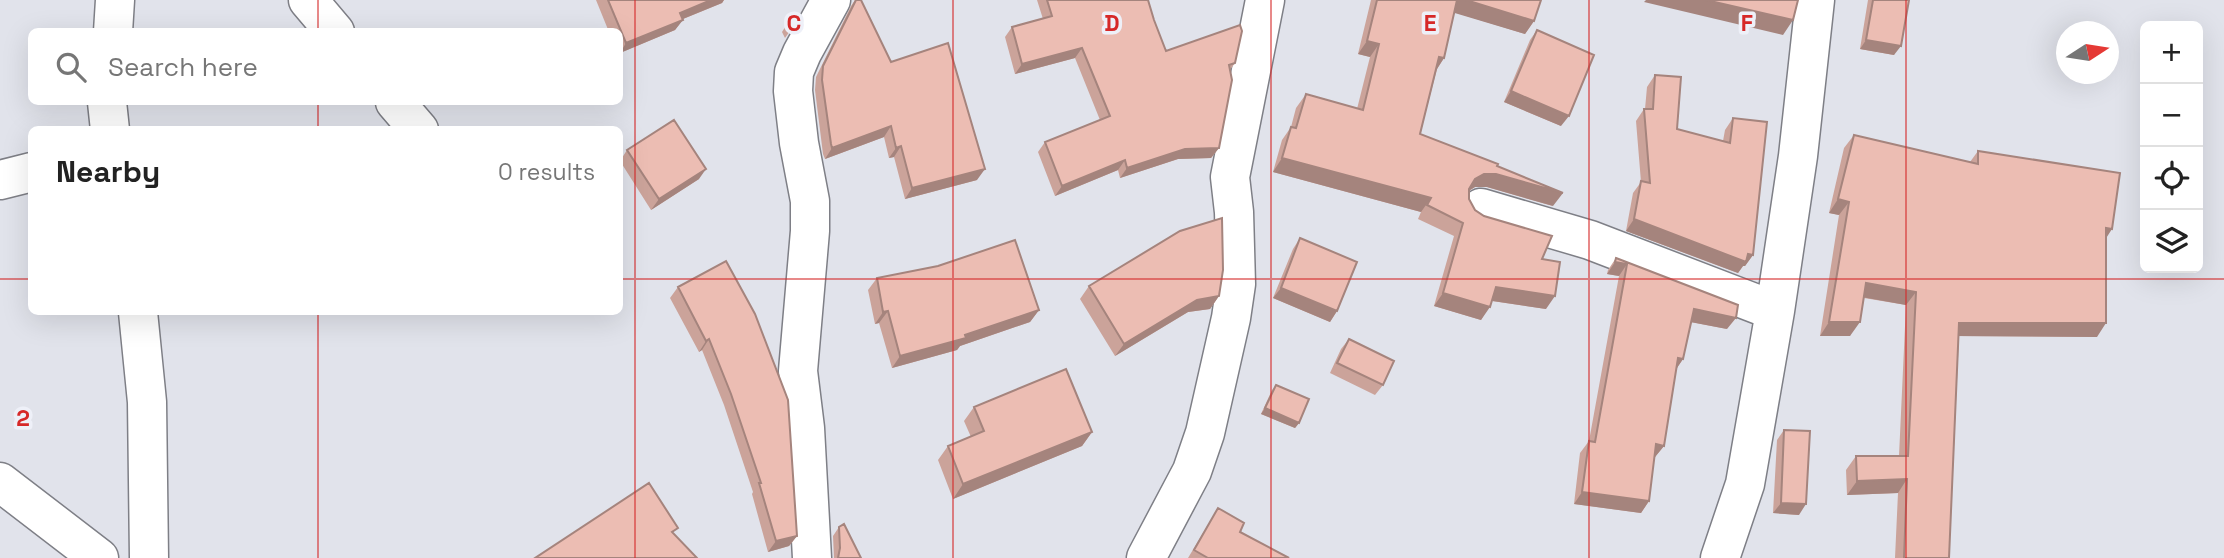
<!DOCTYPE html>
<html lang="en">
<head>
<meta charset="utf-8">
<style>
  body { margin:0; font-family:"Space Grotesk",sans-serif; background:#f6f6f6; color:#222 }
  .controls { position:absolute; right:21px; top:21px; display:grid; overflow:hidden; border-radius:10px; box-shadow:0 7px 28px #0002 }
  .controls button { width:63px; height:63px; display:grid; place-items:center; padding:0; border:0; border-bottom:2px solid #e0e0e0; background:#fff; color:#222; font:35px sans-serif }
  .compass { position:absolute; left:2056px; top:21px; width:63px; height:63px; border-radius:50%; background:#fff; box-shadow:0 7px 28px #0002; rotate:78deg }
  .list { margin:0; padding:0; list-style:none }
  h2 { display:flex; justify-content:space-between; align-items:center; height:91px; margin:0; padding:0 28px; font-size:30px }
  h2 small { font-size:23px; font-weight:400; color:#767676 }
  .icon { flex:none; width:38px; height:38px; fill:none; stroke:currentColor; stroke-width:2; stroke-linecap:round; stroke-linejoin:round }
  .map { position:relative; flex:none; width:2224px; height:558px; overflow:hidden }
  .search { position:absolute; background:#fff; box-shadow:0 7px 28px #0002; left:28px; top:28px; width:595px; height:77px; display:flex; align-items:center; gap:18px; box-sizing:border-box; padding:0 24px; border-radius:10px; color:#767676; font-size:26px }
  .panel { position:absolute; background:#fff; box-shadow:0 7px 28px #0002; left:28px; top:126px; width:595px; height:189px; border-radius:10px }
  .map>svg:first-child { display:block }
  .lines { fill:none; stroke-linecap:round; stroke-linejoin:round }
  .minor-casing { stroke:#7e7f86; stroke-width:41 }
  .minor { stroke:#fff; stroke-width:38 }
  .wall { fill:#cba39a }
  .shaded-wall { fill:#a5847d }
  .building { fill:#ecbdb3; stroke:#a5847d; stroke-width:2 }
  .grid { fill:none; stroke:#d62828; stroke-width:2; stroke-opacity:0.55 }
  .grid-label { font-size:23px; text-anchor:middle; font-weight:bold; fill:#d62828; stroke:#eef0f8; stroke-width:7; stroke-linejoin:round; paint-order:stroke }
</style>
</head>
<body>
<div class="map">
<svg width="2224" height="558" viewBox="0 0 2224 558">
  <rect width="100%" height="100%" fill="#e1e3eb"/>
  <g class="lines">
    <defs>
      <path id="minor" d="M308,0L335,32
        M113,32L115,0
        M107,102L110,130
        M395,102L419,130
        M0,180L32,172
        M1481,208L1590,240L1775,311
        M138,312L147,402L149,558
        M0,482L99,558
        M812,558L805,428L798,371L810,231V201L799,143L793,91L794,72L802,53L831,0
        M1146,558L1192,471L1205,433L1231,318L1236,284L1234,212L1230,177L1265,0
        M1720,558L1745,484L1775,311L1798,156L1815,0"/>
    </defs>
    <use href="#minor" class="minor-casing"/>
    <use href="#minor" class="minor"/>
  </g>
  <path class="wall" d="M596,0H724L722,3L683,19L675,30L620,53V32H609Z
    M855,0H861L891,62L977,180L905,199L894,157L889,158L884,137L825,159L823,154L815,90L816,77L851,6Z
    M1037,0H1148L1154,20L1166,51L1235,63L1230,70L1219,148L1211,158L1178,159L1120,178L1118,170L1055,196L1038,152L1045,142L1100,120L1075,58L1015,74L1005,37L1012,27L1043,19Z
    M1371,0H1541L1534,21L1525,34L1454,12L1444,58L1437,69L1420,134L1497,166L1553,206L1487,187H1475L1469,191V199L1475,210L1542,259L1546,309L1492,301L1481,320L1434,306L1454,236L1418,219L1421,212L1273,172L1282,140L1291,127L1296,108L1306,94L1357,109L1370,57L1358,54Z
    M1868,0H1909L1894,55L1860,49Z
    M789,21L792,28L785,38L782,32Z
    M1537,30L1561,126L1504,102L1530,40Z
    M1655,75L1677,129L1723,141L1725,130L1733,118L1753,255L1745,266H1743L1738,273L1626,231L1633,193L1641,182L1636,121L1644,109H1645L1647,87Z
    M1854,135L1970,162L1978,151L2106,238L2097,337L1959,336L1949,558H1895L1898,493L1847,495L1846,470L1856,456H1899L1906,305L1864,298L1850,336H1820L1839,215L1829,213L1844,148Z
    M627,150L699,179L651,210L620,161Z
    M1300,238L1337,311L1330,322L1273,298L1293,249Z
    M1616,258L1727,329L1691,322L1683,359L1676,369L1664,446L1655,457H1654L1649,501L1641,513L1574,504L1580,453L1589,441L1619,276L1607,274L1608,270Z
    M726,261L797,536L789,546L768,552L752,494L753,492L724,405L702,350L699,352L670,298L678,287Z
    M877,278L1039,310L1030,322L960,346L957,350L892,368L879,323L875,324L868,290Z
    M1089,286L1219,296L1210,309L1188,312L1115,356L1080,299Z
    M1349,339L1383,385L1375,395L1330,373L1341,349Z
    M1276,385L1299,423L1295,428L1261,414L1272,390Z
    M974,407L1092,432L1082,446L953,499L938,460L948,446L971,437L964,421Z
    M1784,430L1799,515L1773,513L1777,440Z
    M1218,508L1240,532L1289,558H1188Z
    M839,527L861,558H834L833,536Z"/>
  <path class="shaded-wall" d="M711,0H724L722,3L673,23L680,13Z
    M1456,0H1466L1534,21L1525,34L1448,11Z
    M1646,0H1706L1793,20L1783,35L1644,2Z
    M683,20L675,30L620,53L626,43Z
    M1866,40L1901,46L1894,55L1860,49Z
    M1367,41L1379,44L1370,57L1358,54Z
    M1082,48L1075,58L1015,74L1022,64Z
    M1439,57L1444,58L1435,72Z
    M1511,91L1569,116L1561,126L1504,102Z
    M891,126L884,137L825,159L832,148Z
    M901,146L894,157L889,158L896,148Z
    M1219,148L1211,158L1178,159L1120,178L1127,168L1185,149Z
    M1282,158L1431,198L1421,212L1273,172Z
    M1125,160L1118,170L1055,196L1062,186Z
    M706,169L699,179L651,210L659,199Z
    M985,169L977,180L905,199L912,188Z
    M1484,174H1496L1563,193L1553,206L1487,187H1475L1465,193L1475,179Z
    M1838,199L1849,202L1839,215L1829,213Z
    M1634,219L1748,254L1753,255L1745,266H1743L1738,273L1626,231Z
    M2106,228L2112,229L2103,243Z
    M1615,262L1627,264L1619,276L1607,274Z
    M1866,283L1916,292L1906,305L1856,296Z
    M1496,287L1555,296L1546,309L1486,300Z
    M1281,288L1337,311L1330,322L1273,298Z
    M1443,293L1490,307L1481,320L1434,306Z
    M1219,296L1210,309L1188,312L1115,356L1124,344L1197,300Z
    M1694,309L1736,318L1727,329L1685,321Z
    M1039,310L1030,322L960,346L957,350L892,368L900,356Z
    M888,311L879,323L875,324L883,312Z
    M1829,322H1860L1850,336H1820Z
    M1959,323H2106L2097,337L1950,336Z
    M709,339L702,350L699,352L706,341Z
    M1678,358L1683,359L1675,371Z
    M1265,408L1299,423L1295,428L1261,414Z
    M1092,432L1082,446L953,499L963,484Z
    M1656,444L1664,446L1655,457L1648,456Z
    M1907,479L1898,493L1847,495L1857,481Z
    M1582,492L1649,501L1641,513L1574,504Z
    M1781,503L1806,504L1799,515L1773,513Z
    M797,536L789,546L768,552L776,541Z"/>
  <path class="building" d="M608,0H711L680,13L683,20L626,43Z
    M856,0H861L891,62L948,43L985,169L912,188L901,146L896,148L891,126L832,148L831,144L822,80L823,66Z
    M1047,0H1148L1154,20L1166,51L1240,25L1242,31L1235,63L1229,65L1232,80L1219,148L1185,149L1127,168L1125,160L1062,186L1045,142L1110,116L1082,48L1022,64L1012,27L1052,16Z
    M1377,0H1457L1444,58L1439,57L1420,134L1498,164L1497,166L1563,193L1496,174H1484L1475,179L1469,189V199L1475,210L1484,216L1552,236L1542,259L1560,262L1555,296L1496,287L1490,307L1443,293L1463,223L1427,205L1431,198L1282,158L1291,127L1296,128L1306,94L1363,110L1379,44L1367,41Z
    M1466,0H1541L1534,21Z
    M1706,0H1798L1793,20Z
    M1873,0H1909L1901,46L1866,40Z
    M799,17L792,28L789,21Z
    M1537,30L1594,55L1569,116L1511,91Z
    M1655,75L1681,77L1677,129L1730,143L1733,118L1767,122L1753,255L1748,254L1746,262L1634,219L1641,181L1650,183L1644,109H1653Z
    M674,120L706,169L659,199L627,150Z
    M1854,135L1978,164V151L2120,173L2112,229L2106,228V323H1959L1949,558H1904L1907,479L1857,481L1856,456H1908L1916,292L1866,283L1860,322H1829L1849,202L1838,199Z
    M1222,218L1223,270L1219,296L1197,300L1124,344L1089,286L1180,231Z
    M1300,238L1357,262L1337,311L1281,288Z
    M1015,240L1039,310L965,335L966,338L900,356L888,311L883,312L877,278L938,266Z
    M1616,258L1738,305L1736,318L1694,309L1683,359L1678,358L1664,446L1656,444L1649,501L1582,492L1589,441L1595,442L1627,264L1615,262Z
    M726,261L755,314L788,400L797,536L776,541L759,483H761L731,394L709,339L706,341L678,287Z
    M1349,339L1394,361L1383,385L1337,363Z
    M1066,369L1092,432L963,484L948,446L984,431L974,407Z
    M1276,385L1309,399L1299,423L1265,408Z
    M1784,430L1810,431L1806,504L1781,503Z
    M649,483L678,528L672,532L697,558H535Z
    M1218,508L1244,523L1240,532L1289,558H1208L1194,550Z
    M844,524L861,558H838L840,548L839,527Z"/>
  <path class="grid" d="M318,0V32M635,0V558M953,0V558M1271,0V558M1589,0V558M1906,0V558M318,102V130M0,279H32M620,279H2224M318,312V558"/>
  <g class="grid-label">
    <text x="794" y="31">C</text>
    <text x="1112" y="31">D</text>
    <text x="1430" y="31">E</text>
    <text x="1747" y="31">F</text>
    <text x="23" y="426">2</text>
  </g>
</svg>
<div class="controls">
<button>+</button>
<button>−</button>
<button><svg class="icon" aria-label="locate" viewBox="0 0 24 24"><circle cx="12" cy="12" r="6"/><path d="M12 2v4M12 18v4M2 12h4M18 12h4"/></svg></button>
<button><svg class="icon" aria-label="layers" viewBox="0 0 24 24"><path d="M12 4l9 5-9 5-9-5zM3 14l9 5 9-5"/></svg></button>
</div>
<svg class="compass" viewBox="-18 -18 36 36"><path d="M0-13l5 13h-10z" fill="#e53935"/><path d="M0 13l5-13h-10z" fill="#767676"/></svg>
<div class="search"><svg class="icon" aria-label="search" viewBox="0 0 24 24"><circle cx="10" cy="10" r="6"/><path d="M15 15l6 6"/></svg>Search here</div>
<section class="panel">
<h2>Nearby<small>0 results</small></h2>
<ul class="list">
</ul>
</section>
</div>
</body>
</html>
